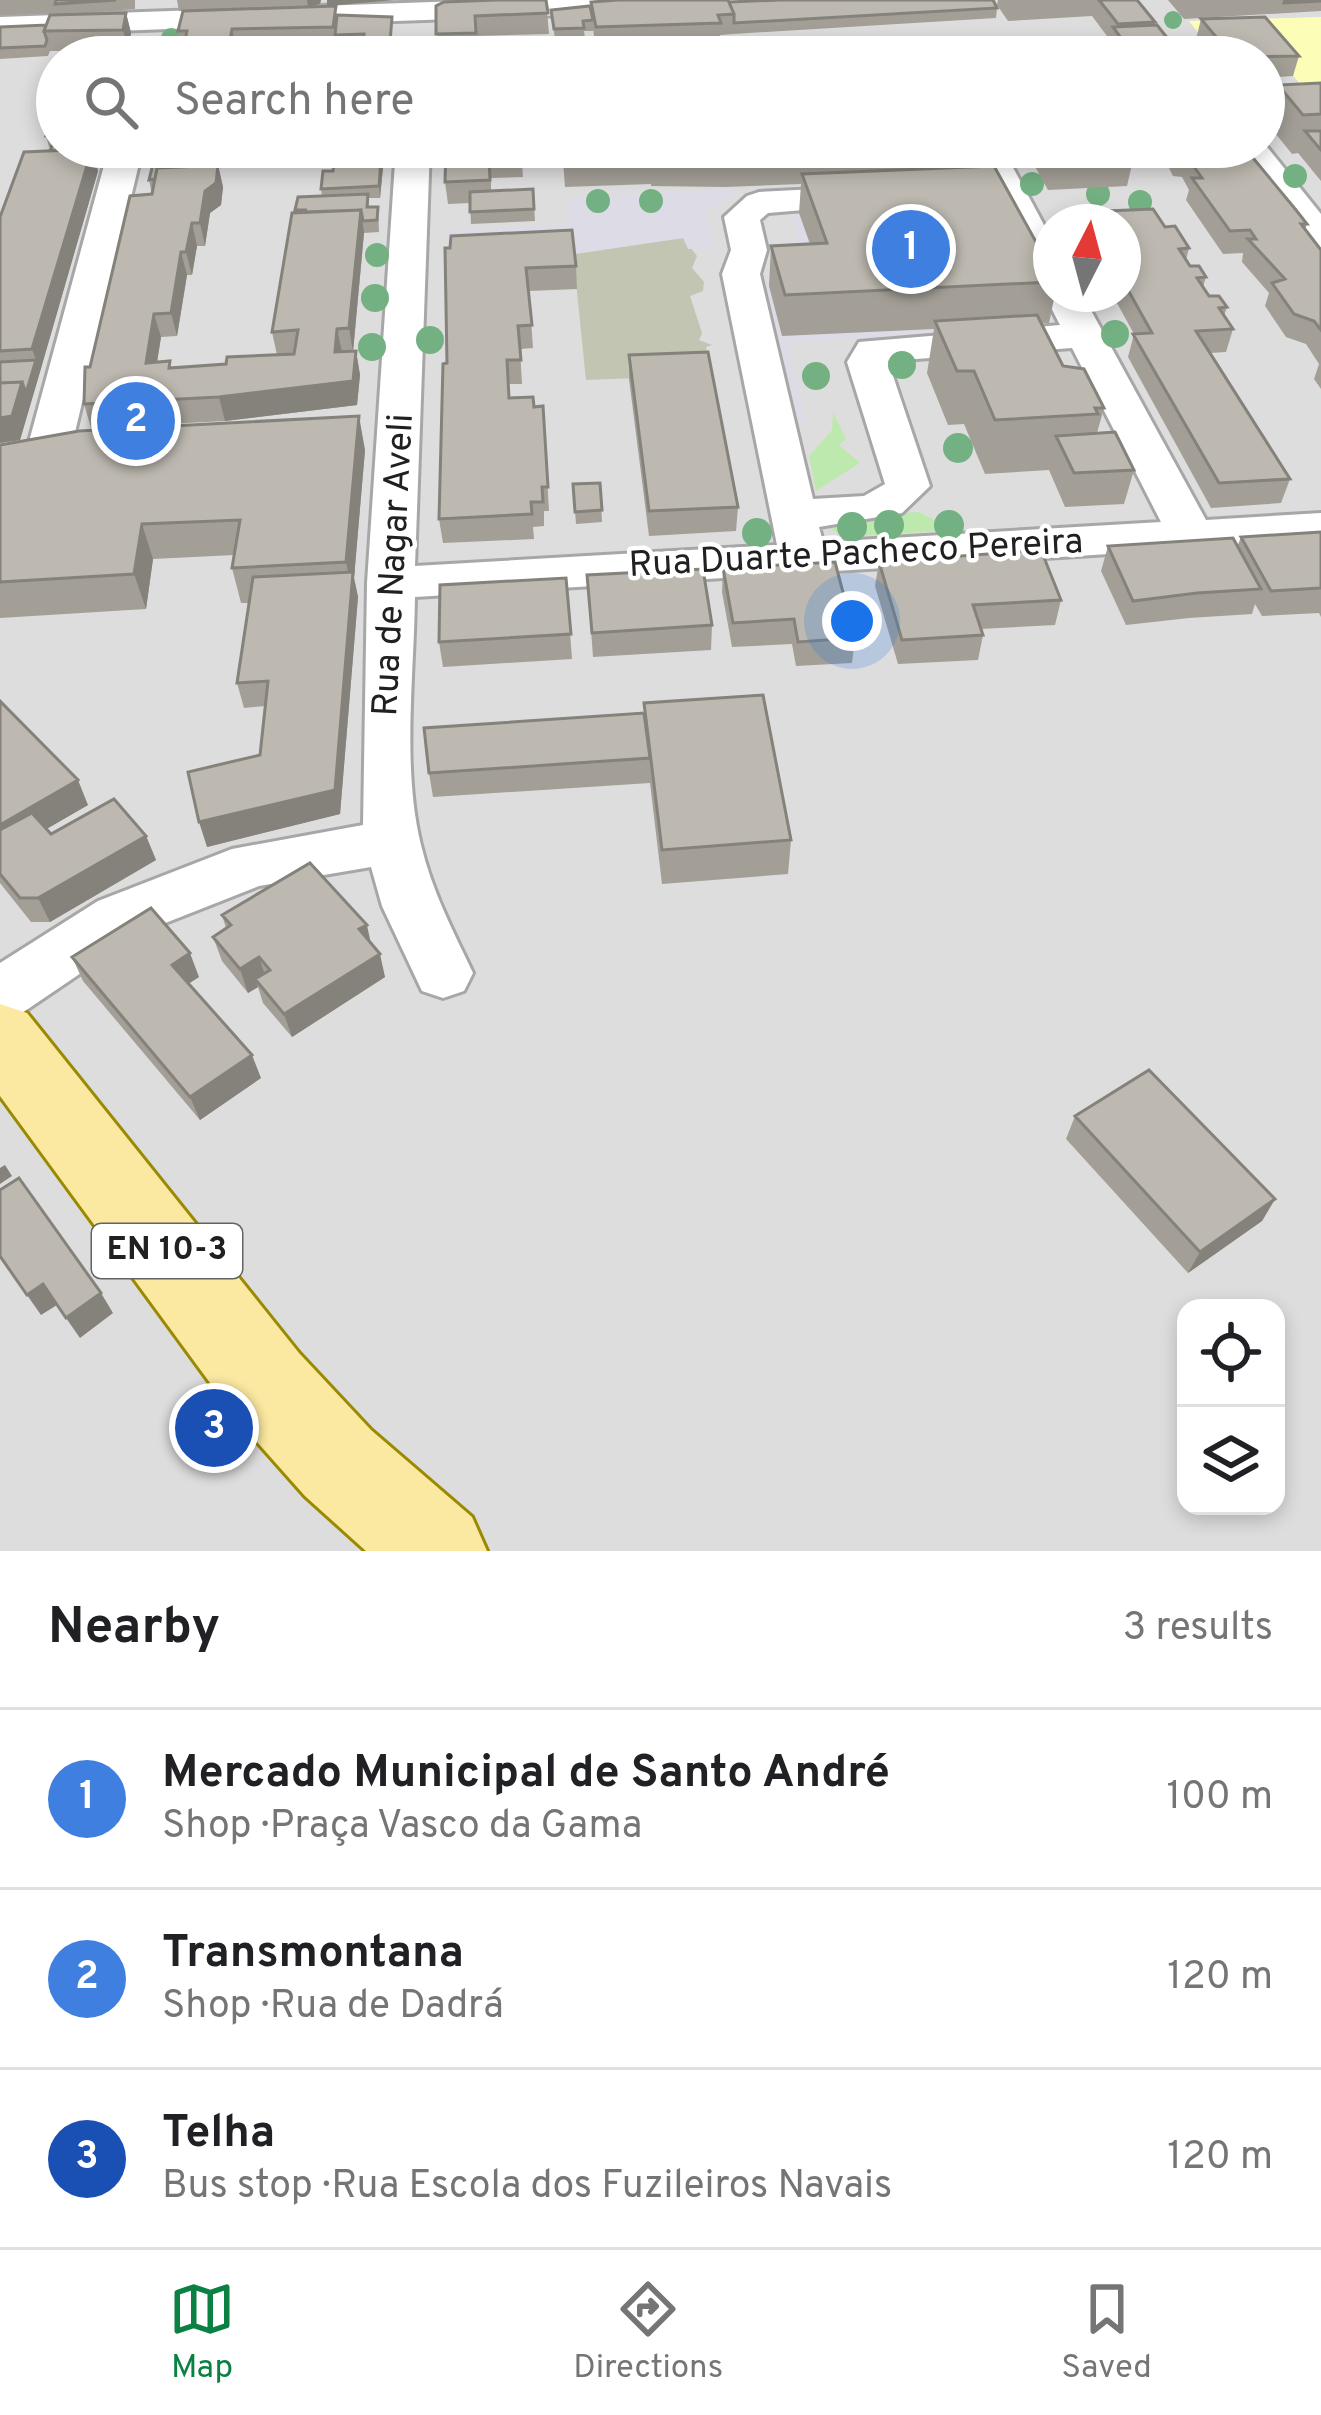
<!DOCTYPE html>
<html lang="en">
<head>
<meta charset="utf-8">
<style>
  body { margin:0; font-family:Overpass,sans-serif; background:#f2f2f2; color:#202124 }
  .controls { position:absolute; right:36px; bottom:36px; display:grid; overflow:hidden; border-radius:24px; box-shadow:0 6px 18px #0003 }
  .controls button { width:108px; height:108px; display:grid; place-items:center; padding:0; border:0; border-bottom:3px solid #e0e0e0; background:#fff; color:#202124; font:60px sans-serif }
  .compass { position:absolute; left:1033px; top:204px; width:108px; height:108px; border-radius:50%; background:#fff; box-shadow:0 6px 18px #0003; rotate:6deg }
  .you { position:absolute; left:852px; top:621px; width:42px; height:42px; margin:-30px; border:9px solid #fff; border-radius:50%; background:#1a73e8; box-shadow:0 0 0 18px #1a73e833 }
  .badge { display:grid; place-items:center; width:78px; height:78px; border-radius:50%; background:#0b8043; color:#fff; font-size:39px; font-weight:700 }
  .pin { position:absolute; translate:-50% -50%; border:6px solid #fff; box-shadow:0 3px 12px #0006 }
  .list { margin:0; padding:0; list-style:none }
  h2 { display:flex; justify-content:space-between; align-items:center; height:156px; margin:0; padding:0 48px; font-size:51px }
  h2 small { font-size:39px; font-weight:400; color:#757577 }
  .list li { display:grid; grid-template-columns:78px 1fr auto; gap:36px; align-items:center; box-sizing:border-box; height:180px; padding:0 48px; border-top:3px solid #e0e0e0 }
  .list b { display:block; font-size:45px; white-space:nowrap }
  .list p { margin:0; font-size:39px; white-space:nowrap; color:#757577 }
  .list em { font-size:39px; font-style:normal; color:#757577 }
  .icon { flex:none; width:66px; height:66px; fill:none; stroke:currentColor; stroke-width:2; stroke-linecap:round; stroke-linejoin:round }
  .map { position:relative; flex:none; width:1321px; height:1551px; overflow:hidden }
  .search { position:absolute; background:#fff; box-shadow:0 6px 18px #0003; left:36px; right:36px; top:36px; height:132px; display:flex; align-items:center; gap:30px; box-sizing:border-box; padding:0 42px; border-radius:66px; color:#757577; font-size:45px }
  .sheet { height:696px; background:#fff }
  nav { display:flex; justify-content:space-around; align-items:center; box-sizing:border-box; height:168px; border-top:3px solid #e0e0e0; background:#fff; font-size:33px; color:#757577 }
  nav a { display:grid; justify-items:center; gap:6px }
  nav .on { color:#0b8043 }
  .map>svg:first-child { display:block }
  .residential { fill:#dedddd; fill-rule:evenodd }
  .construction { fill:#c1c5b2 }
  .grass { fill:#bde9ae }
  .sand { fill:#fcfeb7 }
  .plaza { fill:#dddbe6; fill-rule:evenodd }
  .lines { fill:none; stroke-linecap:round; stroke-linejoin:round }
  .street-casing { stroke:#a7a7a7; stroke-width:6 }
  .primary-casing { stroke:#9a8a02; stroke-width:6 }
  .street { fill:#fff; fill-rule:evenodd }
  .primary { fill:#fbe8a1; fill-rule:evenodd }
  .tree { fill:#73b182 }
  .wall { fill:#a39f97 }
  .shaded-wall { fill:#84827b }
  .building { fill:#bdb9b0; stroke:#84827b; stroke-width:3 }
  .labels { text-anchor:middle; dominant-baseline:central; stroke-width:9; stroke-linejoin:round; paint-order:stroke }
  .shield { fill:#fff; stroke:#636363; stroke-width:3 }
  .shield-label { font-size:33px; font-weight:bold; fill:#202020 }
  .street-label { font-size:36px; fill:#202020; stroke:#fff }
</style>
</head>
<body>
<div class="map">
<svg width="1321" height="1551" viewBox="0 0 1321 1551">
  <rect width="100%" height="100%" fill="#f0efe7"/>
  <path class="residential" d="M0,0H1321V1551H0ZM57,57H1264V147H57ZM1051,222H1123V294H1051ZM1186,1308H1276V1506H1186Z"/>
  <path class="construction" d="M683,238L697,256L692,268L704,282L703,291L690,296L702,333L699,340L712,345L706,347L711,375L586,380L573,253Z"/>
  <path class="grass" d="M833,412L846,439L839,445L860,463L816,491L809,456L832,430Z
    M919,512L955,530L844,537L825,525L833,518Z"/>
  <path class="sand" d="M1321,17V94H1309L1259,37L1203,39L1189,21Z"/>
  <path class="plaza" d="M735,189L737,194L706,212L715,248L688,249L683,238L576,254L574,248L449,254L447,231L569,225L568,197Z
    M1000,204L1060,322L1057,327L787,343L807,423L797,428L758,280L807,277L791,211ZM800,213L1048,323L823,284Z"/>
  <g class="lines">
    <defs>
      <path id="street" d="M489,0H746L732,9L0,35V17Z
        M1321,97V117L1264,119V99Z
        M1264,143L1321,214V249L1308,246L1233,147H1264Z
        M109,147H143L71,449L64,458H34L27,449Z
        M396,147H430L415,566L777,545L722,274L731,250L724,217L747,196L759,192L875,186L887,189L892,196L887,203L768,213L760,220L767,250L760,274L813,499L864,496L885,484L847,362L859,342L1060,325L1044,294L1051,286V294H1082L1206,520L1321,513V541L415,597C414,676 402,768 421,845C432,891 453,931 473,973L464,991L443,998L422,991L382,906L371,867L259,886L140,933L22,1013L0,1020V963L98,901L232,849L363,825L367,583ZM1072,348L1161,522L823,542L819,527L902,513L930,486L888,361Z
        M968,147H1002L1051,238V259H1027Z"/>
      <path id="primary" d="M0,1004L27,1013L299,1353L371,1430L472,1517L487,1551H366L305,1496L235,1417L0,1096Z"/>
    </defs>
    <use href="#street" class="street-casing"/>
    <use href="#primary" class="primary-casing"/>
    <use href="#street" class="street"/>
    <use href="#primary" class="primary"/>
  </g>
  <g class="tree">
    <circle cx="1173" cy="20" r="9"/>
    <circle cx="171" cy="38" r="10"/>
    <circle cx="1295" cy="176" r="12"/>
    <circle cx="1032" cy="184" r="12"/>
    <circle cx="1098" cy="194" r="12"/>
    <circle cx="598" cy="201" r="12"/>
    <circle cx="651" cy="201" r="12"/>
    <circle cx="1140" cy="202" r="12"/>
    <circle cx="377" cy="255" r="12"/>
    <circle cx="375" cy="298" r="14"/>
    <circle cx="1115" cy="334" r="14"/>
    <circle cx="430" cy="340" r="14"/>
    <circle cx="372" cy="347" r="14"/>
    <circle cx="902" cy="365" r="14"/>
    <circle cx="816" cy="376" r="14"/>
    <circle cx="958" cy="448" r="15"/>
    <circle cx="889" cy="525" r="15"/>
    <circle cx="949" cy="525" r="15"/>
    <circle cx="852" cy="527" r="15"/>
    <circle cx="757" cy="533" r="15"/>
  </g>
  <path class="wall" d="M0,0H135V9L57,15V13L0,15Z
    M177,0H321L320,4L310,7L337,15L392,17L391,57H317L349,51L350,45L336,47L182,50L178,31L211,10L179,11Z
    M546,0L549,34L476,36L478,53L438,55L436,6Z
    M998,0H1137L1155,22L1154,25L1180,54L1179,57H1116L1109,47L1110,40L1092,16L1008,21L997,5Z
    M1168,0H1321V11L1184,19Z
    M729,2L997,8L996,18L733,34L720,35V44L596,48L593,29V31H584L585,38L555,39L551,10Z
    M126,13L131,33L128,51H50L48,56L0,59V27L46,25Z
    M1201,19L1299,56L1293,76L1264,78V57H1210L1196,39Z
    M1321,83V181L1298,153L1292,154L1267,123L1278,85Z
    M51,122L57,147H102L96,164L98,171L20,440L0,443V217L50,151L51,147H49L46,136Z
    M324,147H385L380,198H368L369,207H378L379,232L364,233L353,351H356L360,375L357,405L225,421L91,428L84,404L90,367L152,194L149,180L202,166L218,165L223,187L221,205L210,213L205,246H197L192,275H187L177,336L161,337L157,362L172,368L226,364L277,355L272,332L295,210L322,196L321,189L333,171L335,158L326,159Z
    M446,147H521L523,177L491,178V191L533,189L535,221L471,224L470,203L448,204L445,182Z
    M562,147H982L979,167L1051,282V294H1055L1049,323H1041L1063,366L1104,408L1097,433L1134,470L1124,504L1065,507L1049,470L985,474L964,424L948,425L927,373L934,329L782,336L769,286L771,246L810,244L799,213L801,184L725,187L651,186V184L565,187Z
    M1024,147H1136L1127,186L1048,190Z
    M1158,147H1244L1307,224L1305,230L1321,250V389L1314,379L1319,364L1306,344L1286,337L1265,306L1269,293L1242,262L1243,253L1223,254L1186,200L1189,190L1182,177L1173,176Z
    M1083,212L1165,227L1189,248L1186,260L1190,266L1206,277L1203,287L1209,296L1227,307L1224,316L1233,329L1226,352L1210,353L1290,479L1281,503L1211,508L1128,357L1134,334L1112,294H1123V222H1081Z
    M445,248L576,266L577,289L529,291L533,348L520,349L522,384H509L510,398L534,407L543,406L549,511H544V526L533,527L534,539L443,543L439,519L447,363Z
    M629,355L738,507L736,531L649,536L629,379Z
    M0,445L365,450L354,578L358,597L340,814L207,847L260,755L265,706L244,708L237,683L249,603H241L232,568L234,555L153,559L146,609L0,618Z
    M600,483L602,522L576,524L573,484Z
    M1321,532V617L1319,613L1262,616L1255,604L1252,614L1189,618L1126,625L1101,571L1108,546L1237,547L1241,537Z
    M879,562L1061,600L1055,625L981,629L983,635L978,660L898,664L875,586Z
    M723,568L855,638L852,663L796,666L792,644L732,647L722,592Z
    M587,575L712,625L711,650L593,657Z
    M566,578L572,659L443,667L439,642Z
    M0,701L88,805L46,829L51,834L146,836L156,860L50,922H31L0,883Z
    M644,703L791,840L788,874L662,884L650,783L433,797L429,773L644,713Z
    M222,915L371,943L385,977L292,1037L263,1003L258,987L248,993L222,961L213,937L226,928Z
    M72,957L199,977L189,983L261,1078L200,1120L83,981Z
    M1075,1116L1275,1199L1262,1221L1188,1273L1066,1139Z"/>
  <path class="shaded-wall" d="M307,0H321L320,4L308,7Z
    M327,0H395L327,6Z
    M126,13L131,33L128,51L123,30Z
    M232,29L236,49L235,57H227Z
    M95,147H102L96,164L98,171L40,372L32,349L92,149Z
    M158,147H219L218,152L160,158Z
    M382,147H385L380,198L379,186Z
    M218,165L223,187L221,205L210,213L205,246L200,223L205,191Z
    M361,210L364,233L353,352L349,328Z
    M192,223L197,246L192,275L186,252Z
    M181,252L187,275L177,336L171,313Z
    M154,314L161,337L153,387L146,363Z
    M337,329L342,352H335Z
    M356,351L360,375L357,405L225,421L219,397Z
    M36,360L40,372L20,440L0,443V418Z
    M359,416L365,450L354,578L358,597L340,814L207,847L199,822L335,790L352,592L346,562Z
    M142,524L153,559L146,609L134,574Z
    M78,780L88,805L0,856V825Z
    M146,836L156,860L50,922L38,898Z
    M367,925L372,949L359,929Z
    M190,953L199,977L182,988L172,965Z
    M380,954L385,977L292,1037L284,1014Z
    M259,957L267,981L255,979L258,987L248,993L240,969Z
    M252,1055L261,1078L200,1120L190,1097Z
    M5,1165L12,1176L0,1184V1168Z
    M1275,1199L1262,1221L1188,1273L1200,1252Z
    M43,1284L57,1305L41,1315L27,1295Z
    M101,1293L113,1313L80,1338L66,1318Z"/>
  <path class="building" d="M56,0H116L55,4Z
    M496,0H546L548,13L475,16L476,33L436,34V6L444,2Z
    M618,0H728L734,14L718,15L721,23L596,27L591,2Z
    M779,0H993L997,8L734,23V14L729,2Z
    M1099,0H1137L1155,22L1118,24Z
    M1285,0H1321V1L1284,3Z
    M336,6L333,27L232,29L227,57H181L187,31H178L183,11Z
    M590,6L593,20L583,21L584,28L554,29L551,10Z
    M126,13L123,30L44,31L50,15Z
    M337,15L392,17L389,55L388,50H349L350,41L363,40L364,34L335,35Z
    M1265,17L1299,56L1233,57L1201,19Z
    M46,25L44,31L47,40L45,46L0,48V27Z
    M1157,25L1180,54L1134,56L1113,27Z
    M388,50L387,57H317L316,53Z
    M121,55L120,57H87V56Z
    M1321,83V114L1303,115L1278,85Z
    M51,122H57V137L46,136Z
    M1305,131H1321V150Z
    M55,138H57V147H95L93,153L92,149L50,151Z
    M336,147H382L379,186L321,189L323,171H333Z
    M446,147H521V155L489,156L490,180L445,182Z
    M563,147H650L651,152L564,156Z
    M1175,147H1244L1296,210L1307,224H1301L1321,250V330L1314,321L1294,314L1272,283L1285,279L1248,239H1256L1250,230L1230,231L1192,178H1202L1187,157L1194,156L1179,154Z
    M92,149L32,349L0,351V217L24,152Z
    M201,162L200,166L157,168L155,179L149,180L153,164Z
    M218,165L216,183L205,191L200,223H192L186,252H181L171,313L154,314L146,363L170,361L169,368L226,364L227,357L294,354L298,330L272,332L292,213L361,210L349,328L337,329L335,352L356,351L353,381L219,397L84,404L85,367H90L130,196L152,194L157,168Z
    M994,166L1051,269V282L785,295L771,246L827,243L802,174Z
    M533,189L534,209L470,212V192Z
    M368,194L367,207H378L377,220L363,221L361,210L304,212L305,210H295L298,197Z
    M1153,209L1165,227L1175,226L1189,248L1179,249L1190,266H1199L1206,277L1197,278L1209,296H1219L1227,307L1219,308L1233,329L1196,331L1290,479L1219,483L1133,334L1152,333L1123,281V222H1089L1083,212Z
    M572,230L576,266L526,268L532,325L518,326L521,360H507L509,398L533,397L534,407L543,406L548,487H542L543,502H531L532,514L439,519L443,364L447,363L445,248H450L451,236Z
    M1037,315L1063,366L1084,369L1104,408H1095L1098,414L995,420L974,371H957L935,321Z
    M708,352L738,507L649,511L629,355Z
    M36,360L26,393L22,382L0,383V362Z
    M22,382L12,416L0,418V383Z
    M359,416L346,562L232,568L240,520L142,524L134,574L0,582V445L79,431Z
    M1115,432L1134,470L1074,473L1056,436Z
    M600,483L602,510L575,512L573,484Z
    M1321,532V588L1271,591L1241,537Z
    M1233,538L1261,589L1197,593L1133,601L1108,546Z
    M1041,550L1061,600L973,605L983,635L902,640L879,562Z
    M835,562L855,638L798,642L794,619L733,623L723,568Z
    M703,569L712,625L592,633L587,575Z
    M353,572L335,790L199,822L188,772L260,755L268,681L237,683L253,577Z
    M566,578L571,634L439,642L440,585Z
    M763,695L791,840L662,850L644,703Z
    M0,701L78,780L0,825Z
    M644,713L650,758L429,773L424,728Z
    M114,799L146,836L38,898H20L0,874V830L32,813L51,834Z
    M310,863L367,925L359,929L380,954L284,1014L255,979L270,970L259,957L240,969L213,937L231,925L222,915Z
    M151,908L190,953L172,965L252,1055L190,1097L72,957Z
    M1149,1070L1275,1199L1200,1252L1075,1116Z
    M19,1178L101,1293L66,1318L43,1284L27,1295L0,1256V1190Z"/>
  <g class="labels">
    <rect class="shield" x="92" y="1224" width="150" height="54" rx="9"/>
    <g class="shield-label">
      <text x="167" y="1251">EN 10-3</text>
    </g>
    <g class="street-label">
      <text transform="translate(856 555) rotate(-3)">Rua Duarte Pacheco Pereira</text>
      <text transform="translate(395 565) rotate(-87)">Rua de Nagar Aveli</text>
    </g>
  </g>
</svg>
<div class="controls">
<button><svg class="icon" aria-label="locate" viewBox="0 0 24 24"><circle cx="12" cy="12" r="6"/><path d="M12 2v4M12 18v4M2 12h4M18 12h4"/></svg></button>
<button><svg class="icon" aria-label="layers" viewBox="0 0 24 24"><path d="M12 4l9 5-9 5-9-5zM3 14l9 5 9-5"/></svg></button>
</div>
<svg class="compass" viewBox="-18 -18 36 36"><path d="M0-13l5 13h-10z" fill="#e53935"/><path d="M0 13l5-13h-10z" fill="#757577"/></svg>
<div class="you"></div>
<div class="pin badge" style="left:911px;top:249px;background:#3f7fe0">1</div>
<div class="pin badge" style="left:136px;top:421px;background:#3f7fe0">2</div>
<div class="pin badge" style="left:214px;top:1428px;background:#1a4fb4">3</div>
<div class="search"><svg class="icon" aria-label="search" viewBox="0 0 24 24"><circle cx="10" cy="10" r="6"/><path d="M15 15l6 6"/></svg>Search here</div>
</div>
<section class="sheet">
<h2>Nearby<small>3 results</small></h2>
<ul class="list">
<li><span class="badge" style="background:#3f7fe0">1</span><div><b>Mercado Municipal de Santo André</b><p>Shop · Praça Vasco da Gama</p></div><em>100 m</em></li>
<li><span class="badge" style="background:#3f7fe0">2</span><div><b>Transmontana</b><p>Shop · Rua de Dadrá</p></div><em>120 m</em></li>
<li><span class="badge" style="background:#1a4fb4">3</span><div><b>Telha</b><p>Bus stop · Rua Escola dos Fuzileiros Navais</p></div><em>120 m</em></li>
</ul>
</section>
<nav>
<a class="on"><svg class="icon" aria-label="map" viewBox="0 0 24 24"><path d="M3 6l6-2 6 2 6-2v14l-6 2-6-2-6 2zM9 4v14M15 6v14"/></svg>Map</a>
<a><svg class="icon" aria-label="directions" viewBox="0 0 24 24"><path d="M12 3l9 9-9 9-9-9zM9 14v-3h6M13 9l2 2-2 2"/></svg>Directions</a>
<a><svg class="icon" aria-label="saved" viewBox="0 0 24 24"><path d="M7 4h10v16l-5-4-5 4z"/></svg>Saved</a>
</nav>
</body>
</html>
